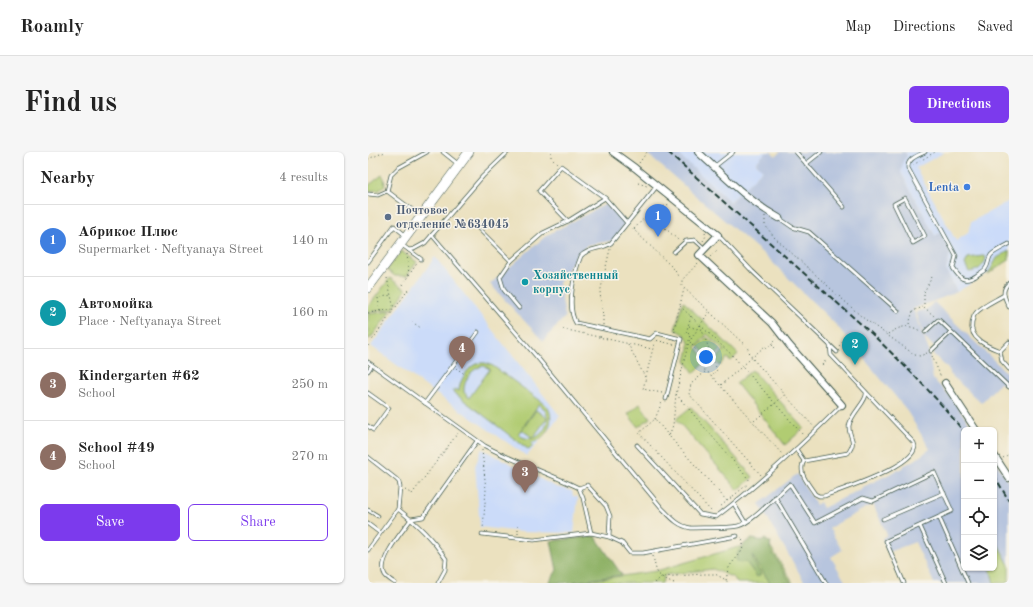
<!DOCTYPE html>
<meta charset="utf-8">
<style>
body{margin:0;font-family:"Old Standard TT",serif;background:#f6f6f6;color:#222}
.controls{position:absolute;right:12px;bottom:12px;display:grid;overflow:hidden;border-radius:6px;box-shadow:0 1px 3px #0004}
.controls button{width:36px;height:36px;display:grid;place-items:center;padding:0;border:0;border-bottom:1px solid #e0e0e0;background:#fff;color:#222;font:20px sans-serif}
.you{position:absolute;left:338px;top:205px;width:14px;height:14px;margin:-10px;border:3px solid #fff;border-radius:50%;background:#1a73e8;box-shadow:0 0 0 6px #1a73e833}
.badge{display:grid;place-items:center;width:26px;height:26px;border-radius:50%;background:#7c3aed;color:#fff;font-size:13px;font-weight:700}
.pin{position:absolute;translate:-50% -33px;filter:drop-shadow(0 1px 2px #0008)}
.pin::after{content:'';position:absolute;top:21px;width:14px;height:12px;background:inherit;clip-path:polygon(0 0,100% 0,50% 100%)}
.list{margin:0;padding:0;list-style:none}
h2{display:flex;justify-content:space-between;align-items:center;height:52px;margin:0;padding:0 16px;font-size:17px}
h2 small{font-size:13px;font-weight:400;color:#767676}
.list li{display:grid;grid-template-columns:26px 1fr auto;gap:12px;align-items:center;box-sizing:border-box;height:72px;padding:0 16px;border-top:1px solid #e0e0e0}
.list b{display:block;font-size:15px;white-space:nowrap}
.list p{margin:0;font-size:13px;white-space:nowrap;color:#767676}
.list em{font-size:13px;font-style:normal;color:#767676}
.actions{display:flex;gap:8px;padding:12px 16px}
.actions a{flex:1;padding:9px 0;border:1px solid #7c3aed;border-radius:6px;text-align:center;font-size:14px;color:#7c3aed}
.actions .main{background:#7c3aed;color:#fff}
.icon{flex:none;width:22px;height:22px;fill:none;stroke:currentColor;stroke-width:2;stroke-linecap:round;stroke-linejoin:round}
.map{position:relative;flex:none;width:641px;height:431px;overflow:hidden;border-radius:6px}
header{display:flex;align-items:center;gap:24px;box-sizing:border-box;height:56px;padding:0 20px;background:#fff;border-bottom:1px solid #e0e0e0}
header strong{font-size:19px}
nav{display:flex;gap:22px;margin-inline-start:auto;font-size:14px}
.intro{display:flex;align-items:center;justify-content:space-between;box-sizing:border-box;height:96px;padding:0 24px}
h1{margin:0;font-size:28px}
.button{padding:10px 18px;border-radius:6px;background:#7c3aed;color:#fff;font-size:14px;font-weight:700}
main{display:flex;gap:24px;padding:0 24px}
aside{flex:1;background:#fff;border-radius:6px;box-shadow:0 1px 3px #0004}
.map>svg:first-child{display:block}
.built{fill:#cbdbf9}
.industrial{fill:#b7c5de}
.green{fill:#b1cc72;stroke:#688453;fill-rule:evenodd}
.forest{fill:#8cb064;stroke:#56764c}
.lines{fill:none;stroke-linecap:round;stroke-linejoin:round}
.lane-casing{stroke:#3e5649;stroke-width:4.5}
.street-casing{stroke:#3e5649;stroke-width:8}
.secondary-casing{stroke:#3e5649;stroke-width:10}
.path{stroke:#3e5649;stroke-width:1;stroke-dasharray:1 3;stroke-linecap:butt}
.lane{stroke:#fff;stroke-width:3}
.street{stroke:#fff;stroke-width:6}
.secondary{stroke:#fff;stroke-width:9}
.rail{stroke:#1f3d34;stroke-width:2;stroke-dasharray:6 3;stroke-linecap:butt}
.shop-dot{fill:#3f7fe0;stroke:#f7f3e8;stroke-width:1.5}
.service-dot{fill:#5c6f8a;stroke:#f7f3e8;stroke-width:1.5}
.culture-dot{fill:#0f9aa8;stroke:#f7f3e8;stroke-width:1.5}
.labels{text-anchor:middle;stroke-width:3;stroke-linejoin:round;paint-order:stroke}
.shop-label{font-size:12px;font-weight:bold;fill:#366cbe;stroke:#f7f3e8;text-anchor:end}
.service-label{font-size:12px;font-weight:bold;fill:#4e5e75;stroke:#f7f3e8;text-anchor:start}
.culture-label{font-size:12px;font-weight:bold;fill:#0d838f;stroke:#f7f3e8;text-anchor:start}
</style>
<header>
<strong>Roamly</strong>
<nav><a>Map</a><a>Directions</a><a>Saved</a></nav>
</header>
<div class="intro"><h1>Find us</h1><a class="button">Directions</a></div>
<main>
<aside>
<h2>Nearby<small>4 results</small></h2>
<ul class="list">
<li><span class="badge" style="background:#3f7fe0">1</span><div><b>Абрикос Плюс</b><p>Supermarket · Neftyanaya Street</p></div><em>140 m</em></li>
<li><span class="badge" style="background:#0f9aa8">2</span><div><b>Автомойка</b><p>Place · Neftyanaya Street</p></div><em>160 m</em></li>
<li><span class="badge" style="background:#8d6e63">3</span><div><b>Kindergarten #62</b><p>School</p></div><em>250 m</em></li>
<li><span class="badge" style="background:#8d6e63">4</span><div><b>School #49</b><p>School</p></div><em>270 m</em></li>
</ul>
<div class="actions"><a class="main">Save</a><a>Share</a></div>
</aside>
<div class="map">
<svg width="641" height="431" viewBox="0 0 641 431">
<rect width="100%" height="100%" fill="#f7f3e8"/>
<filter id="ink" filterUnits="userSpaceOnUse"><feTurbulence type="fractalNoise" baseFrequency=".025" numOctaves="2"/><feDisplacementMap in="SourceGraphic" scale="8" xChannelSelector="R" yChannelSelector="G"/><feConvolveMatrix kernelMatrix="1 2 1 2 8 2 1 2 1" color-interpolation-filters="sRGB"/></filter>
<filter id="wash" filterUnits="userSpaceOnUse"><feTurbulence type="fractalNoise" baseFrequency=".012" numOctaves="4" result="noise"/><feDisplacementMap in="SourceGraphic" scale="16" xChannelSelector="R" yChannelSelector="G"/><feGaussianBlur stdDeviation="0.9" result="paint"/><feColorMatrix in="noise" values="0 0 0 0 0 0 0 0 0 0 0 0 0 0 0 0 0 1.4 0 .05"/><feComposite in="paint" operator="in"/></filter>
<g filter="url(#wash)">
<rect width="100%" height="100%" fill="#ebe1bf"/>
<g class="built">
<path d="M307 0H398L388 11 395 18 362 50Z"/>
<path d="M537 0H577L548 16 588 89 600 81 603 70 641 49V108L589 140 578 118 582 101 572 81 567 84 533 21 534 9 539 4Z"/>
<path d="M67 105 192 264 159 304 64 239 3 194Z"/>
<path d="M114 297 188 335 204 339 205 344 210 345 206 381 154 380 112 375 107 314Z"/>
</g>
<g class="industrial">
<path d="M277 0H308L362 50 395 18 388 11 398 0H403L408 4 412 0H537L539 4 535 9 533 21 567 84 572 81 582 101 578 118 589 140 545 157 560 196 565 227 582 244 606 278H596V416H626V307L641 331V431H566L547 390 520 400 514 386 519 383 505 352 461 376 474 398 463 405 478 431H437L391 352 429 322 448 353 452 350 455 356 495 336V335L534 316 535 314 547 308 562 297 537 256 469 174 400 106Z"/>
<path d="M238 52 258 70 248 88 219 93 208 105 191 131 197 165 175 189 122 132 179 83Z"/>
<path d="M566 150 641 223V234L632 231 613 251 582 222V219L565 202 566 195 557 186 548 160 559 157Z"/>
</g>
<g class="green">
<path d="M14 23 16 26 17 33 12 38 1 39 0 34Z"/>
<path d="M33 99 49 110 39 124H27L19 118Z"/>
<path d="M641 99V108L620 122 629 106Z"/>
<path d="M615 104 618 105C617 114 610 119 601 120L597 112 600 106Z"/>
<path d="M22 126 38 138 25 157 0 160V155Z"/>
<path d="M315 149 370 202 363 209 359 206 352 214 347 209 356 198 339 182 328 195 339 208 326 221 318 209C322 194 325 184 307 178Z"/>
<path d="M23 159 2 187 0 186V162Z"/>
<path d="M339 185 353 198 343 208 330 194Z"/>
<path d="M117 211 125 214 177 252C190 265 179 288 163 291L165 294 161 298 85 240 87 237 91 239C91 230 99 217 106 213 110 211 113 211 117 211ZM116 214 122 217 101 246 96 240C95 229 104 215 116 214ZM171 252C192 267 169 298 150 282Z"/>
<path d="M384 218 436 276 417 293 368 231Z"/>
<path d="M272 252 282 266 270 275 260 262Z"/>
<path d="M323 255 385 325 370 338 308 267Z"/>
<path d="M168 258 179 266 165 286 154 278Z"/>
<path d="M626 385 641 413V431H626L622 416H626Z"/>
<path d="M398 387 425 431H369L366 426 345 417 297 423 294 431H206L288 419Z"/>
</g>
<g class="forest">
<path d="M227 384 254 423 196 431H181L189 418 183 389Z"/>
<path d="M384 387 403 390 402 397 423 431H402L384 403 386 410 393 422 389 425 378 410 371 411 368 407C370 397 374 392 384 387Z"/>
</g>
</g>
<g filter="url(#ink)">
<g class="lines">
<g class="lane-casing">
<g id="lane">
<path d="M75 0 90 12"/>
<path d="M428 0 476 55"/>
<path d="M557 0C549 4 539 7 540 16L588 104 585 116C592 127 596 131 608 124 611 121 616 120 618 116 621 112 620 105 624 102 629 98 636 95 641 92"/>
<path d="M438 12 453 0"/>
<path d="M346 15 365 0"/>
<path d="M289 34 243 91C234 98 221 95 213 104 206 121 198 155 208 171L282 187 289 181 313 187 298 247"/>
<path d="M19 39 23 23 30 16 59 0"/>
<path d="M19 39 51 63"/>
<path d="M0 42 10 43 19 39"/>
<path d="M537 46 557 84 545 91 526 52Z"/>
<path d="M411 66 424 75 441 80 530 159"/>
<path d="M200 69 171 39 193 14 237 46"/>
<path d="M105 71 143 109"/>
<path d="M64 83 168 204 293 355C302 364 309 374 323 376 337 375 356 377 370 374 384 371 410 342 422 332L447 371 495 346 505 349 566 320 584 359 518 389 536 431"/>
<path d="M350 83 384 119 469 200"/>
<path d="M34 93 53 107"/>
<path d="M41 98 46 97 57 91 115 24 140 0"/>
<path d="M306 100 318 89 327 88 337 97"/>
<path d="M0 110 26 74 37 83"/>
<path d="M641 131C632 139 637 146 641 155"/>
<path d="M636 143C628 148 612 155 607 162 605 164 605 168 604 171 601 187 619 194 632 199L634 209 641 217"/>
<path d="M151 156 136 138 132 125 143 109 175 81 200 69 237 46 259 71"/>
<path d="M557 180 570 168H571L641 235"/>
<path d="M563 199 583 180"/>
<path d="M632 199 641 190"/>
<path d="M0 210 117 294C147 310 180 321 211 336L215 346 223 381"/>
<path d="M0 219 4 213"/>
<path d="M0 241 21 256 5 278 0 274"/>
<path d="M57 251 110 180"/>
<path d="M269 293 332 362 348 365C393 331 434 292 474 253"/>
<path d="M428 297 436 309 480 301C490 288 480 285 481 274 482 263 499 249 498 242"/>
<path d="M0 305 28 327 31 330 32 335 30 357C50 373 64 386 78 407L77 418 70 431"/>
<path d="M436 309C429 321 441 332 447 342L451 344H456C471 338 556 312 546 291L463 203 462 193"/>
<path d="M211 336 219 333 238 354 242 364 241 385 254 391 262 401H275L369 384"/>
<path d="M407 345 458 431"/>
<path d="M366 352 377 370"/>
<path d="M0 358 10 364"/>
<path d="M571 365 600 431"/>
<path d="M515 367 576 341"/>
<path d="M0 372 12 381"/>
<path d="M552 374 578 431"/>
<path d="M114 382 166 388 223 381 241 385"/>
<path d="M0 398 30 357"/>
<path d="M27 431C24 429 19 426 17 423 8 409 35 379 43 367L55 365 109 289"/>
</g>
</g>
<g class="street-casing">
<g id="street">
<path d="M245 0 267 16 350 83 331 103 404 171 421 193 474 253"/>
<path d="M330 0C356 24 380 49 411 66"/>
<path d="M577 231 608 278"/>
<path d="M626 303 641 326"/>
</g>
</g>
<g class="secondary-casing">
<path id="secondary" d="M0 136 101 0"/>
</g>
<g class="path">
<path d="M183 0V5L189 11"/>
<path d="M0 7 17 0"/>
<path d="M271 11 279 0"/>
<path d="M545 13 567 0"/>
<path d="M270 31 279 34"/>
<path d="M281 61 301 52"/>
<path d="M397 64V73L406 85 494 165 547 203 552 204 559 201"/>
<path d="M262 74 306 117 311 126"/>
<path d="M266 77 281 61 310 88"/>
<path d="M335 89 338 84 337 81"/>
<path d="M39 102 41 123"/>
<path d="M342 105 349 98"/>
<path d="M330 111 314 128V134L379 195 384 206 446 275"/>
<path d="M564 125 556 140V155L566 164"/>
<path d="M19 126 26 157"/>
<path d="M34 133 50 110"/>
<path d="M312 154 366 205 435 283"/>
<path d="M12 159 10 146 23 143"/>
<path d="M0 161 26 157"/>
<path d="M323 164 318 181 322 182 321 189 308 242 305 273 301 284 359 349 352 355"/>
<path d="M44 170 53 176"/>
<path d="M541 172 545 159 555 155"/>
<path d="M235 173V163L232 141 242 97"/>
<path d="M332 173 349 218 344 223"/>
<path d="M321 174 329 177"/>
<path d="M195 177 284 197"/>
<path d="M307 180 306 177 316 137"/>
<path d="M520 182C531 175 540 171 552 179"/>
<path d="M232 185 233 182"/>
<path d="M323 187 341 160"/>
<path d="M322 190 336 210 337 220"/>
<path d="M260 192 278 227"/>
<path d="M404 193 407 195 405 197"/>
<path d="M0 194 40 138"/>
<path d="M471 194 478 186"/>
<path d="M564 204 573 225"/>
<path d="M454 213 459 207"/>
<path d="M88 216 98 223"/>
<path d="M353 233 397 194 399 196 408 187"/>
<path d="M294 241 275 237 287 188 308 193"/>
<path d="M308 242 383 330"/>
<path d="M287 267 294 250"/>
<path d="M386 269 417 243"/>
<path d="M301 284 287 267 271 281 343 359"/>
<path d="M114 298 118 338 115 377"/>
<path d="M635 306 641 302"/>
<path d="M393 323 321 242 323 232 337 220 341 221 414 302"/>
<path d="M37 338 44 342 90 281"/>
<path d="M359 349 380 332"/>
<path d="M150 382V372"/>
<path d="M285 404C289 423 288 423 306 431"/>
<path d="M358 428C359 425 359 421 360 418 364 406 381 401 373 385"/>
<path d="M287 431 293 425 336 422H347L358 428 360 431"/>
</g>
<use href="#lane" class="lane"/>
<use href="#street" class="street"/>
<use href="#secondary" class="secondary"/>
<g class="rail">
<path d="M300 0 503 181C536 213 568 244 596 280"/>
<path d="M626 323 641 349"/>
</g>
</g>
</g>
<circle class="shop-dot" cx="599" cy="35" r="4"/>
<circle class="service-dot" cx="20" cy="65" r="4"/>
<circle class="culture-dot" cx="157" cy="130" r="4"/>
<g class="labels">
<g class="shop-label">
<text x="591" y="39">Lenta</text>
</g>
<g class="service-label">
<text x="28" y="62">Почтовое<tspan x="28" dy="14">отделение №634045</tspan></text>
</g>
<g class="culture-label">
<text x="165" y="127">Хозяйственный<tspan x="165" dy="14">корпус</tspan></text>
</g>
</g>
</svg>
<div class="controls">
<button>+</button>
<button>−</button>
<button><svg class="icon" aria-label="locate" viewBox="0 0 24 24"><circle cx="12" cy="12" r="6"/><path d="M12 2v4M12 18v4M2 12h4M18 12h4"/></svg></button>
<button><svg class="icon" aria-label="layers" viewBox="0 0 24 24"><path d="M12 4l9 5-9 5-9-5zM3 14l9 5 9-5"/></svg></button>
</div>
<div class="you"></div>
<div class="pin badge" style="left:290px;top:85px;background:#3f7fe0">1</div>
<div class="pin badge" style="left:487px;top:213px;background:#0f9aa8">2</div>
<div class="pin badge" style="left:157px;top:341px;background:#8d6e63">3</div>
<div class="pin badge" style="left:94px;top:217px;background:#8d6e63">4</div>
</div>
</main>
